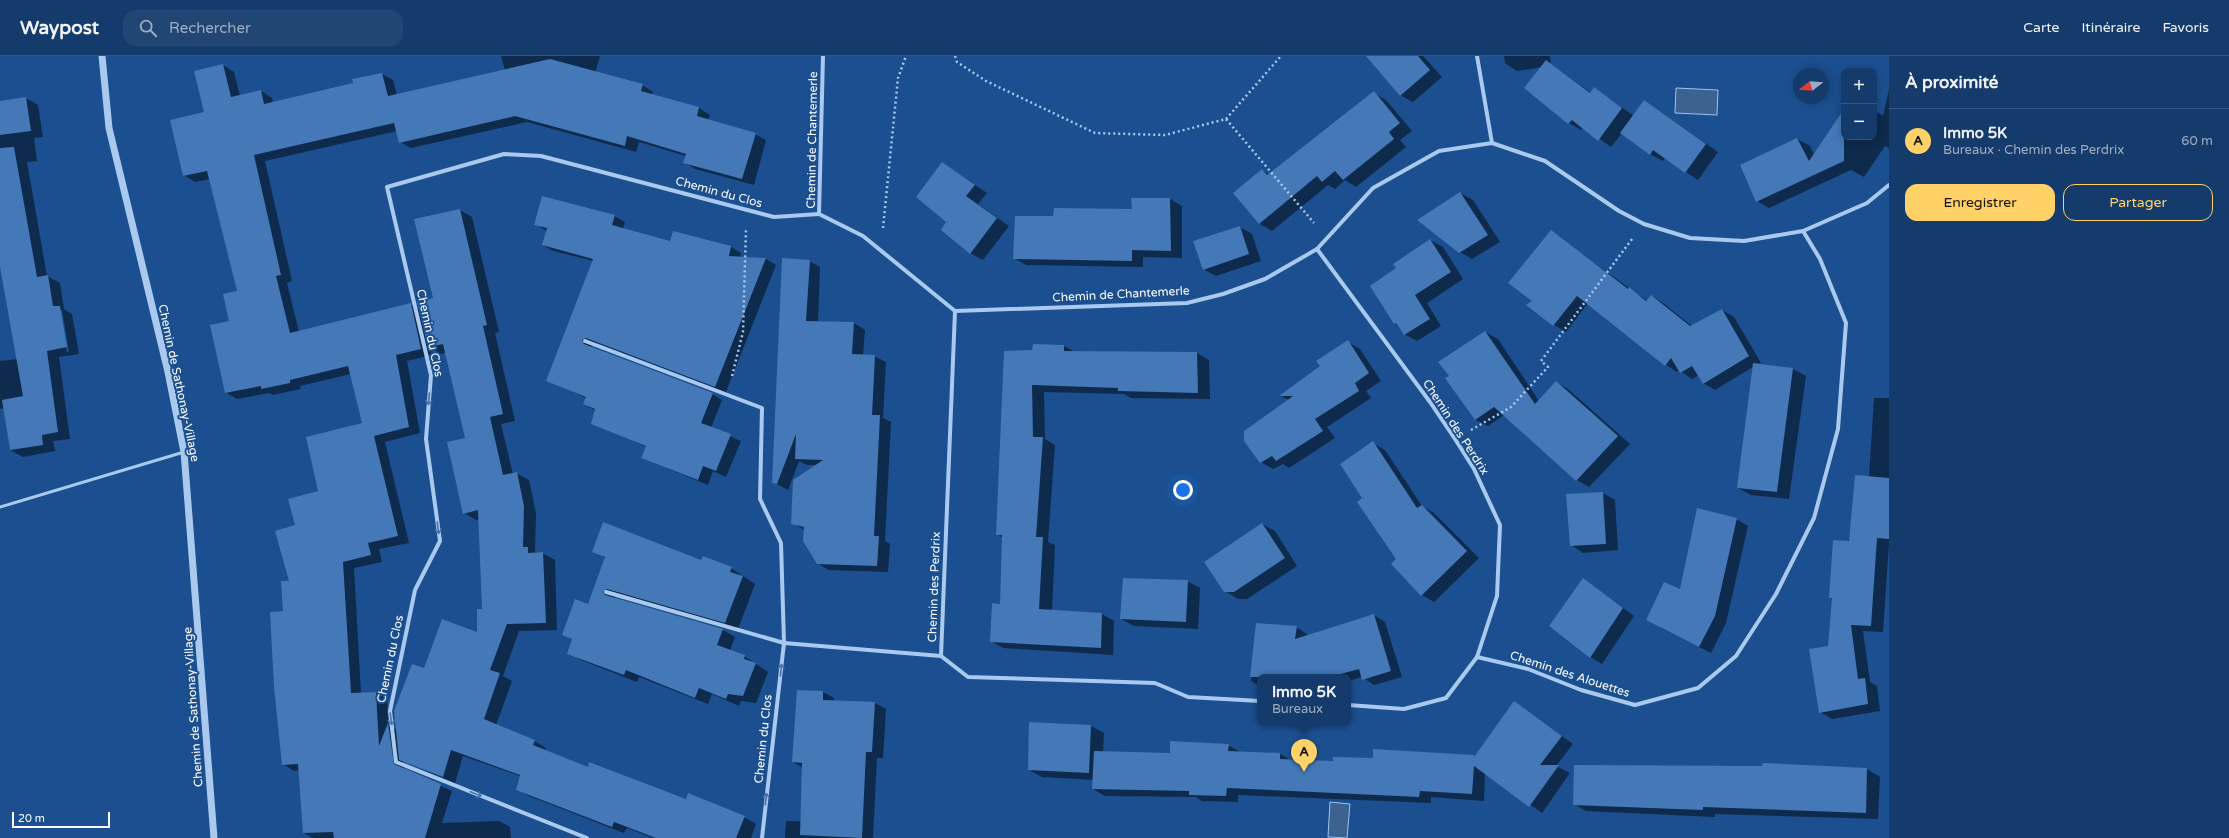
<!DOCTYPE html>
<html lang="fr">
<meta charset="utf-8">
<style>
body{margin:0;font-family:"Varela Round",sans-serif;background:#214673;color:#f1f3f6}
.controls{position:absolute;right:12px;top:12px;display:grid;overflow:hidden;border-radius:8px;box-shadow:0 2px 10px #0003}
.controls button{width:36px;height:36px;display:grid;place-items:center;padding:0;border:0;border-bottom:1px solid #33557e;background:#143b6b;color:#f1f3f6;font:20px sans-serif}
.compass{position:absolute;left:1793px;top:12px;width:36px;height:36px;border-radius:50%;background:#143b6b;box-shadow:0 2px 10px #0003;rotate:253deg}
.scale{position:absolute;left:12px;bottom:10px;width:98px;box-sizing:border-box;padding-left:4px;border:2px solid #fff;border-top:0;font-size:11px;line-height:14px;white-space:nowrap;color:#fff;-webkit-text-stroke:3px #1b4f8f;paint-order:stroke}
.you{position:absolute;left:1183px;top:434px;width:14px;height:14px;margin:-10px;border:3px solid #fff;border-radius:50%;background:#1a73e8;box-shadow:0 0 0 6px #1a73e833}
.badge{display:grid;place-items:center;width:26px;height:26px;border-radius:50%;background:#ffd166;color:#111;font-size:13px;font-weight:700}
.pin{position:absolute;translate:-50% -33px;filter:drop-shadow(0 1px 2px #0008)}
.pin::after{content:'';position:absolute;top:21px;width:14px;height:12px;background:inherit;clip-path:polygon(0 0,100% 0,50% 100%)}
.popup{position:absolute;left:1257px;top:618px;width:94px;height:52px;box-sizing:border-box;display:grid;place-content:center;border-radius:8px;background:#143b6b;filter:drop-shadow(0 1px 3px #0005);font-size:13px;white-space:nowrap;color:#9dadc1}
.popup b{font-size:15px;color:#f1f3f6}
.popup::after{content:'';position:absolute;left:50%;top:100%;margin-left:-8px;border:8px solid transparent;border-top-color:#143b6b}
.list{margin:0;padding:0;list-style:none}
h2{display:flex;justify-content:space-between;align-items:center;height:52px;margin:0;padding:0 16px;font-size:17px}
h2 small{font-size:13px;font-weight:400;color:#9dadc1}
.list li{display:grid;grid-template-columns:26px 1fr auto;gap:12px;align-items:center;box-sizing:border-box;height:64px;padding:0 16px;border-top:1px solid #33557e}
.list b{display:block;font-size:15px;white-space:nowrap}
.list p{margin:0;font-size:13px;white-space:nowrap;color:#9dadc1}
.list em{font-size:13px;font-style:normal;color:#9dadc1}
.actions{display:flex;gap:8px;padding:12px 16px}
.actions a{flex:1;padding:9px 0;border:1px solid #ffd166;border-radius:12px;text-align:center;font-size:14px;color:#ffd166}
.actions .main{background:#ffd166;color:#111}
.icon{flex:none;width:22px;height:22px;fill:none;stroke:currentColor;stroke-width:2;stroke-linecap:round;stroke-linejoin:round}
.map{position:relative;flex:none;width:1889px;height:782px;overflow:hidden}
header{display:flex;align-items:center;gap:24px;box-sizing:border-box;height:56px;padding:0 20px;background:#143b6b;border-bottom:1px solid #33557e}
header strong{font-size:19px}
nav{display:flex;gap:22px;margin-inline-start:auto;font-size:14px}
.search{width:280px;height:36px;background:#214673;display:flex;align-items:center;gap:10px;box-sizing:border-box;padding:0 14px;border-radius:12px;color:#9dadc1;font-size:15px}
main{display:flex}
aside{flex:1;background:#143b6b}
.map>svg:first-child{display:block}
.water{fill:#3c6290;stroke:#9cc4f0}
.shadow{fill:#0007;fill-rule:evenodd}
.building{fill:#4478b7}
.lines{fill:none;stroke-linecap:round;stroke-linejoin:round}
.path{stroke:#a9c9ee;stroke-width:2.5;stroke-dasharray:2 3;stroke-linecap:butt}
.service{stroke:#a9c9ee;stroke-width:3}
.minor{stroke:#a9c9ee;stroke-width:4}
.tertiary{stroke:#a9c9ee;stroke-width:7}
.oneway{stroke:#4674ac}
.labels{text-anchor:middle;stroke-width:4;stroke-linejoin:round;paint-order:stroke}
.street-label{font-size:12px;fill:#fff;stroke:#1b4f8f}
</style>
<header>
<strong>Waypost</strong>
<div class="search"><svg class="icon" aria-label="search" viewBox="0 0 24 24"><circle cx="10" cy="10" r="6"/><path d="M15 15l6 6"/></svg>Rechercher</div>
<nav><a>Carte</a><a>Itinéraire</a><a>Favoris</a></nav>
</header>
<main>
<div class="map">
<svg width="1889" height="782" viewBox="0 0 1889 782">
<rect width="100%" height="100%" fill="#1b4f8f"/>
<g class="water">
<path d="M1676 32 1718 34 1717 59 1675 57Z"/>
<path d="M1330 746 1350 748 1347 782 1328 781Z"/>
</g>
<g class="shadow">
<path d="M501 0H600L595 17 642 29 653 36 652 39 699 52 710 59 708 64 755 78 766 84 754 129 695 113 684 106 686 100 639 86 636 96 527 66 411 92 400 86 397 75 265 105 292 225 287 227 299 276 411 249 420 254 434 243 460 154 472 161 499 276 495 277 515 365 501 368 513 418 516 417 529 424 536 457 535 496 542 497 555 504 557 574 519 575 503 620 512 625 496 669 534 685 546 692 545 695 588 712 744 761 756 768 751 782H653L627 772 624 777 529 740 517 733 520 720 463 700 455 727 403 705 404 714 452 735 442 767 499 765 510 771 511 782H313L304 777 299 714 294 715 283 708 284 556 290 526 296 470 364 367 351 318 300 330 301 333 273 339 269 337 237 343 225 336 231 266 238 235 210 123 195 126 184 119 223 9 234 16 240 40 261 35 272 42 273 47 354 28 382 18 393 24 397 39 505 14ZM430 291 441 298 446 296 466 383 464 457 476 464 480 463 483 554 478 578 424 614 397 674 388 669 387 643 376 637 361 638 354 512 382 506 379 493 409 487 385 386 420 377 407 305 432 299Z"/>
<path d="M1385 0H1423L1442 21 1413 46 1400 39Z"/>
<path d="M1504 0H1550L1551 8 1591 37 1594 32 1634 60 1645 45 1718 96 1698 124 1665 102 1663 105 1650 98 1622 77 1611 91 1584 72 1581 74 1569 67 1526 32 1542 11 1517 15 1505 7Z"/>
<path d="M1889 33V92L1885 90 1864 121 1851 114 1769 152 1757 145 1797 83 1810 90 1814 99 1844 54V81H1874V54L1883 60Z"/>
<path d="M1374 37 1386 44 1412 75 1400 84 1406 91 1356 131 1345 124 1335 133 1328 129 1272 175 1260 168 1235 137 1262 114 1270 119Z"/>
<path d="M26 42 38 49 43 81 34 82 37 105 27 106 47 220 60 227 64 253 72 258 79 298 59 301 70 383 53 385 55 395 23 401 10 394 4 352 0 353V305L18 303 0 204V46ZM60 254H62L69 296H67Z"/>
<path d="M954 115 987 137 978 148 1009 170 983 204 970 197 947 166Z"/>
<path d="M1460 137 1473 144 1500 186 1472 203 1460 196Z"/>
<path d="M1132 143H1170L1182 150V202L1143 201V211L1026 209 1014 202 1133 154Z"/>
<path d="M614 160 625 166 623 173 671 186 674 176 731 191 741 197 740 202 766 203 776 209 726 336 597 287 591 290 593 293 712 338 722 344 711 372 741 385 726 421 713 415 708 429 642 402 647 391 592 367 596 355 584 348 586 342 548 324 594 205 553 195 543 189 547 175 535 168Z"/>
<path d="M1240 171 1252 178 1261 205 1216 220 1203 213Z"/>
<path d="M1551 176 1629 232 1648 245 1652 240 1663 247 1692 270 1722 254 1734 261 1761 307 1758 308 1793 313 1806 320 1789 443 1751 439 1738 432 1753 311 1715 334 1703 327 1699 319 1692 323 1679 314 1677 316 1666 309 1588 247 1566 276 1554 269 1533 245Z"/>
<path d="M1430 184 1443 191 1463 223 1427 247 1441 270 1417 285 1404 278 1395 267 1397 213Z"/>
<path d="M809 205 820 211 818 266 854 267 865 274 863 299 874 300 886 306 883 362 891 366 885 485 890 488 888 516 829 514 817 507 805 474 792 467 817 409H807L799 405 788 434 773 426Z"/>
<path d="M1485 276 1498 283 1539 345 1556 326 1568 333 1630 388 1589 431 1577 424 1504 359 1488 370 1476 364 1450 320Z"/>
<path d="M1348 286 1360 293 1381 325 1366 335 1371 342 1327 371 1335 382 1289 412 1283 408 1273 413 1261 406 1289 344 1281 340 1321 310Z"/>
<path d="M1064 290 1075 296 1197 297 1209 304 1210 343 1131 342 1124 338 1044 336 1045 383 1055 389 1048 486 1055 489 1052 555 1102 558 1114 565 1113 599 1003 592 991 585 1001 549 1003 482 997 478 1033 295Z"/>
<path d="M1874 342H1889V488L1883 576 1863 575 1870 626 1877 630 1880 655 1832 663 1820 656 1829 591 1833 543 1830 542 1869 421Z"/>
<path d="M1373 387 1385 394 1422 450 1434 457 1479 502 1434 546 1422 539 1393 508 1398 503 1364 442Z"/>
<path d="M1603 437 1615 444 1618 494 1583 497 1571 489Z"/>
<path d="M1736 463 1748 470 1726 567 1711 597 1659 571 1680 535Z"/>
<path d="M1262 468 1275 475 1297 510 1247 543H1238L1225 535Z"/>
<path d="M593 495 702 505 731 512 755 528 738 573 620 539 615 541 616 544 723 574 735 581 730 595 744 600 768 616 756 647 741 645 739 650 712 638 708 648 639 621 637 626 581 604 568 597 573 584 563 578 588 550 606 502Z"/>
<path d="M1583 523 1634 560 1602 608 1590 601Z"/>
<path d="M1187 525 1200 532 1198 573 1134 570 1121 563Z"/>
<path d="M1374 559 1385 566 1402 621 1374 629 1362 621 1348 625V621H1260V630L1251 625 1257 568 1296 571 1307 578V581Z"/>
<path d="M798 635 823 636 834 642V645L875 647 886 653 883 702H877L873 781 875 782H785L786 765H801L803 712 793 706Z"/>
<path d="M1526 654 1573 688 1556 710 1570 717 1542 757 1485 717 1484 745 1431 741V747L1238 739V746L1202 745 1196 741 1105 740 1093 733 1094 724 1042 721 1029 714 1030 667 1091 670 1104 677 1103 696 1171 698 1228 689 1240 696 1280 698 1291 704 1334 706 1475 701Z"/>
<path d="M1764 708 1867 713 1880 721 1878 763 1715 758V761L1586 755 1574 748 1763 711Z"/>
</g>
<g class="building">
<path d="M1366 0H1418L1430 14 1400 40Z"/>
<path d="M550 3 643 28 641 35 699 51 697 60 756 77 742 123 683 107 686 98 627 80 625 90 515 60 399 87 394 67 254 99 281 219 276 220 290 277 411 247 421 293 396 299 409 371 374 380 398 480 368 487 371 499 343 506 351 637 376 636 379 690 388 667 394 708 441 728 425 782H334L333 776 303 777 298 708 282 709 274 631 270 556 283 555 281 525H289L275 475 295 469 288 443 318 435 306 381 362 367 348 310 290 324V327L261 333V330L225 337 210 269 229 265 223 238 237 235 207 115 183 120 170 64 204 56 194 15 223 8 231 41 261 34 264 48 353 27 352 23 382 17 388 40Z"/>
<path d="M1546 4 1590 37 1594 31 1622 52 1598 85 1572 64 1568 68 1524 32Z"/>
<path d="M1374 35 1400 67 1389 76 1394 83 1343 124 1335 115 1322 126 1317 120 1259 168 1233 137 1262 113 1267 119Z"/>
<path d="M26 41 31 75 0 79V45Z"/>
<path d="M1644 44 1706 88 1685 117 1653 94 1650 99 1620 77Z"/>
<path d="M1844 53V105L1756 146 1740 109 1797 82 1809 105Z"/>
<path d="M14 91 37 221 48 219 53 250H60L67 291 47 295 58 376 42 379 43 389 10 394 2 344 23 340 0 211V92Z"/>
<path d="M942 106 975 129 966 140 997 162 970 198 941 174 946 166 916 141Z"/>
<path d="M1460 136 1488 179 1459 197 1417 164Z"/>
<path d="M542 140 615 159 612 169 670 185 673 175 731 190 729 200 766 202 715 331 586 282 582 284 584 288 713 337 701 367 731 378 716 415 703 410 698 424 641 402 646 390 591 368 595 353 583 348 586 341 546 325 593 203 542 189 547 172 534 169Z"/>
<path d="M1131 142H1170L1171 195 1132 194V205L1013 203 1015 160H1053L1054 152 1132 153Z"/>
<path d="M460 153 487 269 483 270 503 358 490 361 503 419 517 416 524 450 523 491H528V497L543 496 546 567 507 568 490 614 500 617 484 663 535 684 533 689 588 711 589 706 686 743 688 737 745 760 736 782H656L614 766 612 771 516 734 520 719 451 694 443 721 399 704 394 655 412 608 424 612 442 563 477 576V553H482L478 454 463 458 447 386 465 382 443 288 428 291 417 246 433 242 414 163Z"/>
<path d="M1240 170 1249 198 1203 214 1193 185Z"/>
<path d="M1551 174 1628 233 1629 231 1646 245 1651 239 1690 270 1722 253 1749 300 1703 328 1692 310 1680 317 1671 302 1665 310 1577 240 1553 270 1526 249 1532 245 1508 227Z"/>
<path d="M1430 183 1451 216 1415 239 1430 263 1404 279 1396 267 1394 268 1370 230 1396 212 1393 208Z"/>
<path d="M782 202 810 204 806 265 854 266 852 298 875 299 872 359H880L874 480H879L877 510 817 508 803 485 804 471 791 468 793 424 823 404 795 403 796 378 777 428 772 427Z"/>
<path d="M1485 275 1535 348 1556 325 1618 380 1576 425 1494 351 1475 364 1445 322 1449 320 1438 306Z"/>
<path d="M1348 284 1369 317 1355 327 1359 335 1315 363 1323 375 1276 405 1272 400 1260 407 1244 385V375L1293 340H1279L1320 310 1316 305Z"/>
<path d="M1033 288 1064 289V295L1197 296 1198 337 1118 335V332L1032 329 1033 381H1043L1036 481H1043L1039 553 1102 557 1101 592 990 586 992 547 1000 548 1002 479H996L1004 295 1032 294Z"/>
<path d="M1753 307 1793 312 1777 436 1737 432Z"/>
<path d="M1373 385 1417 452 1422 449 1467 495 1421 540 1391 508 1396 503 1357 446 1362 442 1340 408Z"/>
<path d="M1855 419 1889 422V483L1877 482 1871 570 1851 569 1858 623 1865 622 1868 648 1819 657 1809 593 1828 590 1832 542H1829L1833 484 1849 485Z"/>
<path d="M1603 436 1606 488 1570 490 1566 438Z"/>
<path d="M1697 452 1737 462 1715 560 1699 591 1646 564 1664 526 1680 533Z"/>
<path d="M603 466 701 504 703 500 732 511 730 516 743 520 725 567 607 533 603 536 605 539 723 573 717 589 745 599 744 603 756 607 743 640 728 638 726 643 699 632 695 642 626 614 624 619 567 598 572 583 562 579 575 543 588 548 605 501 592 496Z"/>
<path d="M1262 467 1285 502 1234 536H1224L1204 506Z"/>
<path d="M1123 522 1188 524 1186 566 1120 563Z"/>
<path d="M1583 522 1623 552 1590 602 1549 570Z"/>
<path d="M1374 558 1391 615 1362 624 1359 613 1330 621H1250L1256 567 1297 570 1295 583Z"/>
<path d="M797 634 823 635V644L875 646 872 696H866L862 782 800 779 802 707 792 706Z"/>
<path d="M1514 645 1562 680 1540 709H1559L1529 751 1474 710 1472 738 1420 735 1419 741 1227 732 1226 740 1189 739V735L1092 733 1094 695 1170 697V685L1229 688 1228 695 1280 697V703L1333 705V701L1373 702V693L1474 699V701Z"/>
<path d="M1029 666 1091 669 1089 717 1028 714Z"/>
<path d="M1763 707 1867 712 1866 757 1703 751V754L1573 749 1574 709 1762 710Z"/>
</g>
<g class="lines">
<g class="path">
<path d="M955 0 957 6 986 25 1095 77 1165 79 1226 63 1314 167"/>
<path d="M1226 63 1281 0"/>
<path d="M883 172 898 22 906 0"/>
<path d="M732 320 743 276 746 173"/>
<path d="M1471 374 1511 351 1548 311 1541 305 1632 183"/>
</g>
<path class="service" d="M0 451 184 396"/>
<g class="minor">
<path d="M823 0 819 158 863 180 955 255 1187 247 1223 238 1265 223 1317 193 1373 132 1439 95 1492 87 1545 105 1619 155 1644 168 1690 182 1744 185 1803 175 1867 147 1889 129"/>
<path d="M1477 0 1492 87"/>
<path d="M1317 193 1430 346 1455 383 1474 413 1500 469 1497 540 1477 601 1446 642 1404 653 1348 649"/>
<path d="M955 255 941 600 968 621 1155 627 1188 641 1260 645"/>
<path d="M585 285 762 352 760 443 781 487 784 587 762 782"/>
<path d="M606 536 784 587 941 600"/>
<path d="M1477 601 1528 613 1581 634 1635 649 1698 632 1736 600 1776 538 1814 462 1838 373 1846 267 1820 203 1803 175"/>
<path d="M587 782 396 706 390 655 415 534 440 485 426 383 431 319 387 131 504 98 541 100 774 161 819 158"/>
</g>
<path class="tertiary" d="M102 0 109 72 168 316 184 396 214 782"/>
</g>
<defs><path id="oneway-shaft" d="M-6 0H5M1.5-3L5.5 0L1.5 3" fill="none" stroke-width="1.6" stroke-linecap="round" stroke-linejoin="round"/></defs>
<g class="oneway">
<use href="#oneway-shaft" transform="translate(429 343) rotate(95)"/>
<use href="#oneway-shaft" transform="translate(438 472) rotate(82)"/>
<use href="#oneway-shaft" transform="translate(781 614) rotate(-84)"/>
<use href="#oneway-shaft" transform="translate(391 663) rotate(83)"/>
<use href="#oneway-shaft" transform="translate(476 738) rotate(22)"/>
<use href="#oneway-shaft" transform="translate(766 743) rotate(-83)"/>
</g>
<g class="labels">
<g class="street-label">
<text transform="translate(812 84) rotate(-89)" y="4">Chemin de Chantemerle</text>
<text transform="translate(719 136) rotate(15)" y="4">Chemin du Clos</text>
<text transform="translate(1121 238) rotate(-3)" y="4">Chemin de Chantemerle</text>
<text transform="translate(430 277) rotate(78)" y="4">Chemin du Clos</text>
<text transform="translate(179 327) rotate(78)" y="4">Chemin de Sathonay-Village</text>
<text transform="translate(1456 371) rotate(57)" y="4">Chemin des Perdrix</text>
<text transform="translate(934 531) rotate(-88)" y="4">Chemin des Perdrix</text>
<text transform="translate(390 603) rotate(-78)" y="4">Chemin du Clos</text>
<text transform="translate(1570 618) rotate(18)" y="4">Chemin des Alouettes</text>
<text transform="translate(193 651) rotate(-94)" y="4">Chemin de Sathonay-Village</text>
<text transform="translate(763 683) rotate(-84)" y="4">Chemin du Clos</text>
</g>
</g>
</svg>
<div class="controls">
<button>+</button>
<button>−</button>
</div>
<svg class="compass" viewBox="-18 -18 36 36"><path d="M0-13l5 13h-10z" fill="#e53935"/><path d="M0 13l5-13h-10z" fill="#9dadc1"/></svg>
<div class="scale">20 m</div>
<div class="you"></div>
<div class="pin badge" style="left:1304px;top:716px">A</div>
<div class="popup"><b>Immo 5K</b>Bureaux</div>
</div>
<aside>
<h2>À proximité<small></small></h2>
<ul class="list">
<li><span class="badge">A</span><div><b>Immo 5K</b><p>Bureaux · Chemin des Perdrix</p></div><em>60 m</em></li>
</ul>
<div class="actions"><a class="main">Enregistrer</a><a>Partager</a></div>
</aside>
</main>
